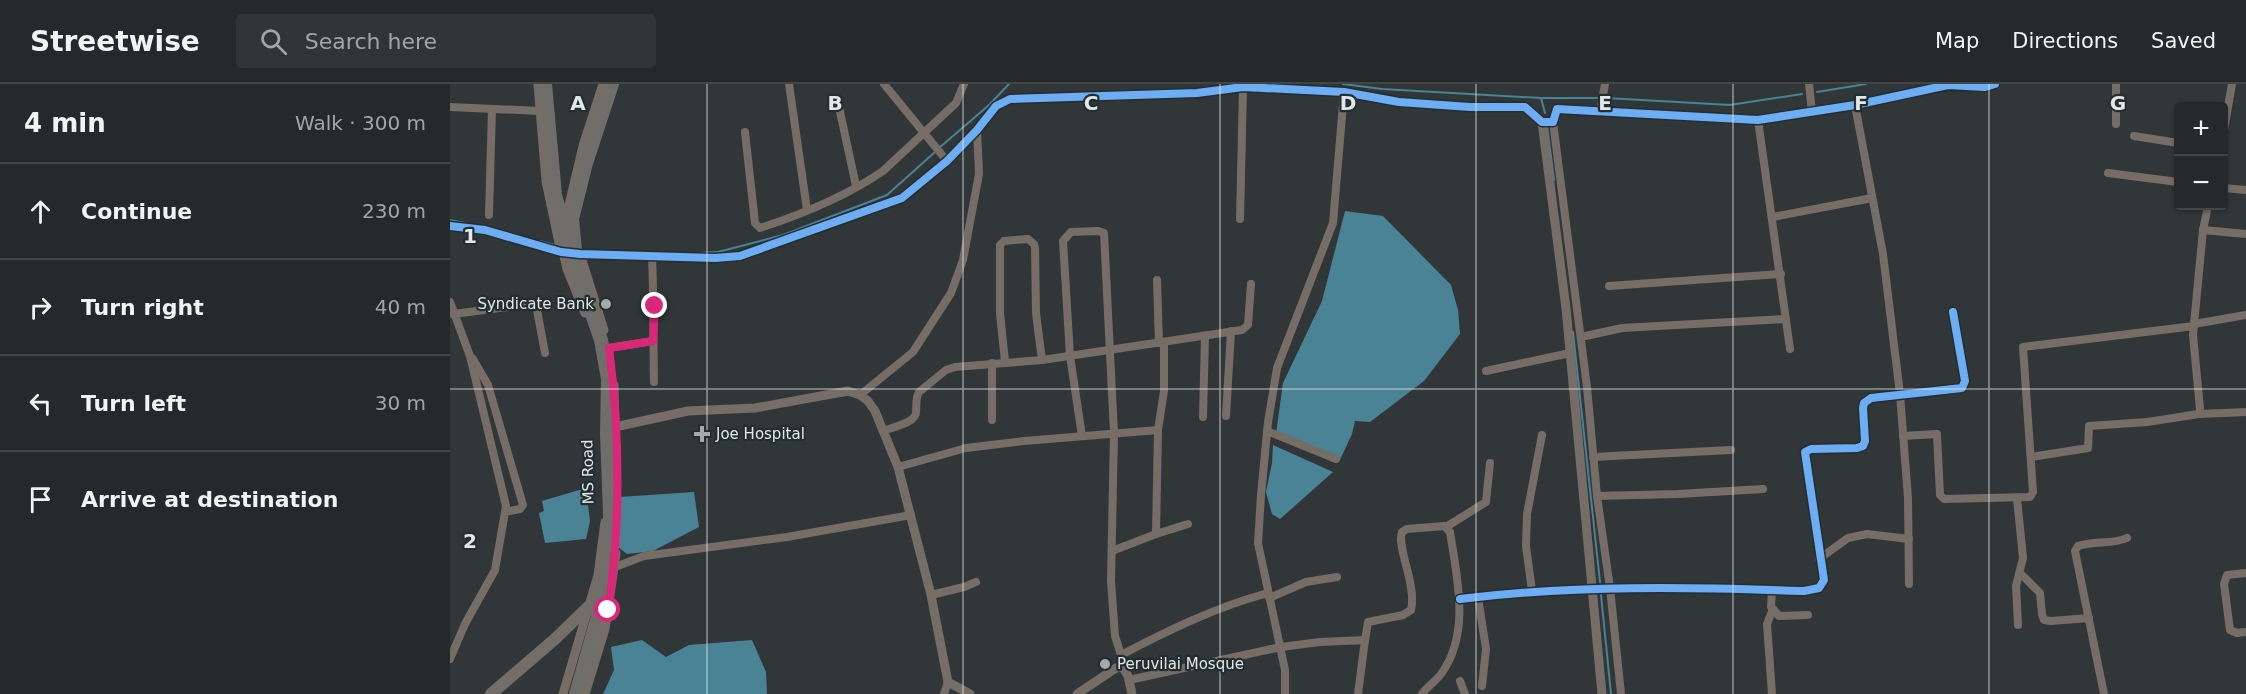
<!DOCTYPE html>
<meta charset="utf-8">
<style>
body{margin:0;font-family:"DejaVu Sans",sans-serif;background:#313536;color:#f1f3f6}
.controls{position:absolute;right:18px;top:18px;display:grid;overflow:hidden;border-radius:6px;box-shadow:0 2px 4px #0004}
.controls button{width:54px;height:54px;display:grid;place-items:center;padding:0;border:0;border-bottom:2px solid #424547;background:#25292a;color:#f1f3f6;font:30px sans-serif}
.stop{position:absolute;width:18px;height:18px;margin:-14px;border:4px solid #db2777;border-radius:50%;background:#fff}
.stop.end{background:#db2777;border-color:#fff;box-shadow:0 2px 6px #0008}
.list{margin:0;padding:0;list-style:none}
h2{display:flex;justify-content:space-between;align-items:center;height:78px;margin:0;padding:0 24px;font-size:26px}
h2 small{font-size:20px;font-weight:400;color:#a3a6a8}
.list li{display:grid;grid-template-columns:39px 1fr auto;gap:18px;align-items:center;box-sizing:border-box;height:96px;padding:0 24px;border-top:2px solid #424547}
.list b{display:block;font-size:22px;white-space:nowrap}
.list em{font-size:20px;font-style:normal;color:#a3a6a8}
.icon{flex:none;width:33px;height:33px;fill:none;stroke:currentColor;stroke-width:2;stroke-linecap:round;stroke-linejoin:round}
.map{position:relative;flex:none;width:1796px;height:610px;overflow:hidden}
header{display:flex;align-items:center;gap:36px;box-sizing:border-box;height:84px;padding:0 30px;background:#25292a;border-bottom:2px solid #424547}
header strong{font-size:28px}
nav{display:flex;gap:33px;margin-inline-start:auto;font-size:21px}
.search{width:420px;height:54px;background:#313536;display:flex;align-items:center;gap:15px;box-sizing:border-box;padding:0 21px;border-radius:6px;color:#a3a6a8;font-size:22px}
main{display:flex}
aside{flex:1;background:#25292a}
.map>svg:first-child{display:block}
.water{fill:#498395}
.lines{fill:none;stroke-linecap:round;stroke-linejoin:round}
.stream{stroke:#498395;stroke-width:2}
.minor{stroke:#766d67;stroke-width:8}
.tertiary{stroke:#766d67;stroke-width:9}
.primary{stroke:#746e6b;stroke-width:12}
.trunk{stroke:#706e6b;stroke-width:14}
.trunk-bridge{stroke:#706e6b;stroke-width:14}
.cycleway-casing{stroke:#242e31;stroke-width:11}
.cycleway{stroke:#6dadf4;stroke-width:8}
.route{stroke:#db2777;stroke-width:8}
.grid{fill:none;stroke:#e1e8ea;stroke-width:1.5;stroke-opacity:0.55}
.poi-dot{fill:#a3aaac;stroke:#242e31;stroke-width:2}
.labels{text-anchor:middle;stroke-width:4.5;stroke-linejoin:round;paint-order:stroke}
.poi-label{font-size:15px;fill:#e1e8ea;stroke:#242e31;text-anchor:start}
.street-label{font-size:15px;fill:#e1e8ea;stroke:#242e31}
.grid-label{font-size:20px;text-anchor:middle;font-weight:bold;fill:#e1e8ea;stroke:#242e31;stroke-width:4.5;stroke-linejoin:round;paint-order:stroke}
</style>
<header>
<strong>Streetwise</strong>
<div class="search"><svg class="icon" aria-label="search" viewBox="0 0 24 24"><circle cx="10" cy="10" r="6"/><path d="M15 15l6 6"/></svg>Search here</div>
<nav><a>Map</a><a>Directions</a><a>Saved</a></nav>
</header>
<main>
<aside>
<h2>4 min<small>Walk · 300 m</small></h2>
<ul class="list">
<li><svg class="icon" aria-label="ahead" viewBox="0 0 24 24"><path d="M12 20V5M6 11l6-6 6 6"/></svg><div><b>Continue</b></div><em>230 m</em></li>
<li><svg class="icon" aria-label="right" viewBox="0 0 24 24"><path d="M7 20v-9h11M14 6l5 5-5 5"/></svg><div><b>Turn right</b></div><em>40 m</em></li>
<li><svg class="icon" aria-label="left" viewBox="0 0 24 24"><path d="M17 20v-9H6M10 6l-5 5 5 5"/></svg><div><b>Turn left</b></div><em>30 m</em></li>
<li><svg class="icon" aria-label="arrive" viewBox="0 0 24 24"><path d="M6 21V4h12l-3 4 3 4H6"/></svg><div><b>Arrive at destination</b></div></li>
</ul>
</aside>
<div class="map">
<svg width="1796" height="610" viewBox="0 0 1796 610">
<rect width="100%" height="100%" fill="#313738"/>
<g class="water">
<path d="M895 127 933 132 1001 201 1008 226 1010 250 974 297 920 338 905 337 902 350 889 378 826 350 833 299 872 217Z"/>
<path d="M823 361 883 388 830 435 822 430 816 408 822 379Z"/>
<path d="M136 404 140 437 136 455 95 459 89 429 94 427 92 417Z"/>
<path d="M244 408 249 443 203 467 177 470 168 463 169 413Z"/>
<path d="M192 556 216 573 239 561 302 556 316 588 317 610H153L164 586 161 563Z"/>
</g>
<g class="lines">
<g class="stream">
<path d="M893 0 932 5 1091 14H1150"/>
<path d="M1367 8 1416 0"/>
<path d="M1091 14 1095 29"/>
<path d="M1156 14 1280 21 1352 10"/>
<path d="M1097 42 1104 96"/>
<path d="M489 64 539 21 559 0"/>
<path d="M0 136 15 139"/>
<path d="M90 157 105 161"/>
<path d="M250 169 268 168 333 151 437 111 485 68"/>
<path d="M1123 248 1150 498"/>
<path d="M1151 511 1161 610"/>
</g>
<g class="minor">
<path d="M339 0 357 126"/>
<path d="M434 0 497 77"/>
<path d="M1359 0 1362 28"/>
<path d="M1405 21 1433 170 1450 310 1458 414 1459 500"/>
<path d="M0 23 90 27"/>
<path d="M389 23 406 102"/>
<path d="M1150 28 1155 0"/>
<path d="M1308 36 1340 265"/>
<path d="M1103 38 1137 303 1147 412 1160 504 1171 610"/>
<path d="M1666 40V0"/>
<path d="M1774 46 1782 0"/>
<path d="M295 48 305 139 310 144C350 131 398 111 433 87L506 19 514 0"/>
<path d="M1684 52 1728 59"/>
<path d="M1658 89 1728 98"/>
<path d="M1774 104 1796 106"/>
<path d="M39 131 42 25"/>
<path d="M1323 133 1422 114"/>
<path d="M790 135 793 3"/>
<path d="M1753 146 1796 150"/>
<path d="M202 173C204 215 203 256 204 298"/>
<path d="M707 196 709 259"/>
<path d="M1159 202 1331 190"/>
<path d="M0 218 20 272 56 422 45 486 15 540 0 575"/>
<path d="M3 230 82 220 87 226 95 269"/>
<path d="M1744 240 1796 231"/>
<path d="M1131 253 1172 244 1336 235"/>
<path d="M159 264 203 257"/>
<path d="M23 275 38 301 73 421 70 425 55 428"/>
<path d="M555 278 550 229V161L554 157 578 155 584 160 585 164 586 229 592 276"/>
<path d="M542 279V336"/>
<path d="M1036 287 1120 269"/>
<path d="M410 311 463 268 501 209 513 176 529 90 527 46"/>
<path d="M1749 330 1796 328"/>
<path d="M776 332 781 247"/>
<path d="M753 333 755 252"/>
<path d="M433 347C443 343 466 339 466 328 467 320 465 315 469 308L496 286 505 283 592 276 792 246 798 241 801 200"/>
<path d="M817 347 886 375"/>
<path d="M632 352 620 272 613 157 621 148 648 147 654 149 664 349 661 497 665 552 671 571"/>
<path d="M1453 352 1487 350 1490 411 1494 415 1580 413 1583 408 1573 263 1744 242"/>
<path d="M1143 373 1281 366"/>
<path d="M1581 373 1638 364 1639 342 1697 338 1749 330 1750 325 1743 251 1753 146 1758 122"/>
<path d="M448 383 516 364 574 357 708 346"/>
<path d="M1147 412 1228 410 1313 405"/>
<path d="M1567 414 1573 474 1566 502 1568 541"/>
<path d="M996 443 1036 418 1040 379"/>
<path d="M706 450 708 346 714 307V259"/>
<path d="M662 467 706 450 738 440"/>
<path d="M1369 475 1398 454 1417 450 1459 455"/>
<path d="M165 483 194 472 337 453 461 431"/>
<path d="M1570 489 1590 509 1592 530 1594 536 1601 537 1639 534"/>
<path d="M1796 489 1777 491 1774 500 1780 546 1787 549 1796 548"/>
<path d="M1322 506 1321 523 1329 532 1358 531"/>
<path d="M1082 507 1076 462 1077 430 1092 351"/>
<path d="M481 511 514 503 526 498"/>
<path d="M1028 513 1036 565 1032 602"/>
<path d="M819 514 856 498 887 493"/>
<path d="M1010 515C1124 501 1239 503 1354 507L1369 504 1374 496 1355 368 1361 365 1407 364 1413 362 1415 357 1413 324 1414 319 1421 314 1512 304 1515 297 1503 228"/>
<path d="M672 574 671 571C719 546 766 523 818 509"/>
<path d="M679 596 831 563 870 558 915 556 918 538 953 531 961 526C967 501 946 462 952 448L957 445 994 442 1000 448C1007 494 1021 549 991 590 986 597 978 602 972 610"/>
<path d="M1010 597 1015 610"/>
<path d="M494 610 498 598"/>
<path d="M835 610V586L808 459 811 411 818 338 827 284 883 139 894 8"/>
<path d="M908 610 915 556"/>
<path d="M1322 610 1317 540 1323 525"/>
<path d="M1654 610 1625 467 1628 462C1644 456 1662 461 1677 454"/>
</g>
<g class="tertiary">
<path d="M88 0 96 97 111 168"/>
<path d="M1092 38 1116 224 1152 610"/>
<path d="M115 138 133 62 153 0"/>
<path d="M0 142 35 146 111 168 130 170 265 174 290 172 452 114 497 77 527 46 546 22 560 15 747 9 793 3 894 8 949 18 1020 23H1075L1092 38H1103L1107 25 1308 36 1405 21 1498 1 1535 3 1545 0"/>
<path d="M112 163 117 185 135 229"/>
<path d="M131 173 154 246"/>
<path d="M164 301 167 434"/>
<path d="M165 343 238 327 305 324 398 307 410 311 418 317 425 327 448 383 481 511 498 598 520 610"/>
<path d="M113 610 148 491 155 438"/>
<path d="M135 610 155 545 166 469"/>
<path d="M627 610 666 584 673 583 678 592 682 610"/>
</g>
<path class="primary" d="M41 610 105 555 138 523 158 526"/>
<path class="trunk" d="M127 187 151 256 158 295 157 350 161 456 158 481"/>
<g class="trunk-bridge">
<path d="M95 0 105 111 119 162"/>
<path d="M127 187 122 135 136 79 162 0"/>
<path d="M126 610 147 536 158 481"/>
</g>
<g class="cycleway-casing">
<g id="cycleway">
<path d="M0 142 35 146 111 168 130 170 265 174 290 172 452 114 497 77 527 46 546 22 560 15 747 9 793 3 894 8 949 18 1020 23H1075L1092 38H1103L1107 25 1308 36 1405 21 1498 1 1535 3 1545 0"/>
<path d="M1010 515C1124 501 1239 503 1354 507L1369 504 1374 496 1355 368 1361 365 1407 364 1413 362 1415 357 1413 324 1414 319 1421 314 1512 304 1515 297 1503 228"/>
</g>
</g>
<use href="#cycleway" class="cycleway"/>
</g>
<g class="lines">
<path class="route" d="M158 526C171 443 170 347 159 264L203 257 205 222"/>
</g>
<path class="grid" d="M257 0V610M513 0V610M770 0V610M1026 0V610M1283 0V610M1539 0V610M0 305H1796"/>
<g class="poi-dot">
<circle cx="156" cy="220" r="6"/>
<path d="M249 341h6v6h6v6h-6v6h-6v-6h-6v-6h6z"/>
<circle cx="655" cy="580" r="6"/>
</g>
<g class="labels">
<g class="poi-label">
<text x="144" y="225" text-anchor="end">Syndicate Bank</text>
<text x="266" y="355">Joe Hospital</text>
<text x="667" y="585">Peruvilai Mosque</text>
</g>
<g class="street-label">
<text transform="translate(138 388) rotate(-91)" y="5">MS Road</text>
</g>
</g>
<g class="grid-label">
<text x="128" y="26">A</text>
<text x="385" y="26">B</text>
<text x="641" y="26">C</text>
<text x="898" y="26">D</text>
<text x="1155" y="26">E</text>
<text x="1411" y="26">F</text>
<text x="1668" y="26">G</text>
<text x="20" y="159">1</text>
<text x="20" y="464">2</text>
</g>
</svg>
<div class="controls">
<button>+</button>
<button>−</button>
</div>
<div class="stop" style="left:158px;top:526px"></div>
<div class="stop end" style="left:205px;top:222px"></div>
</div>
</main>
